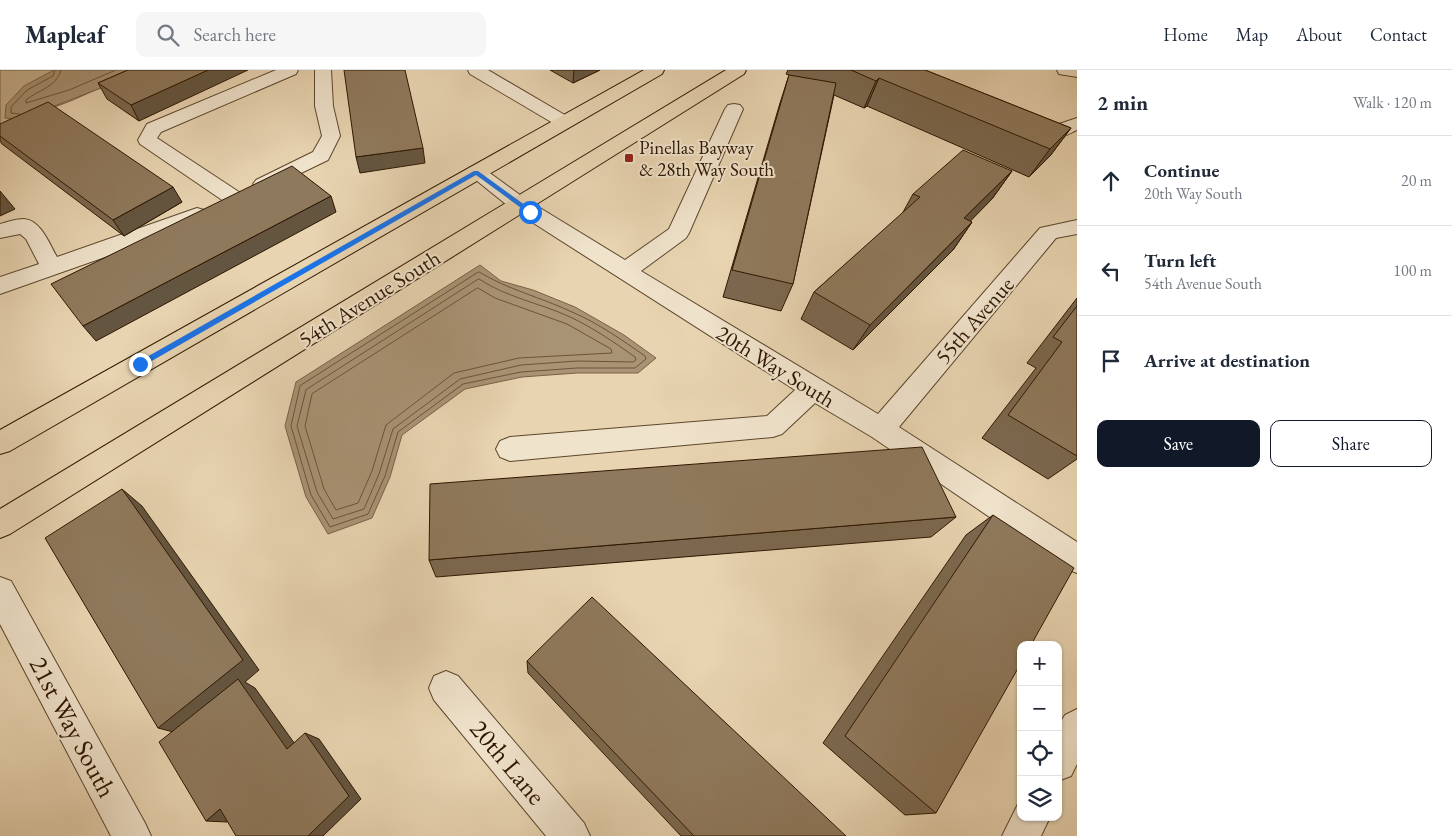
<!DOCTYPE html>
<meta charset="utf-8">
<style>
body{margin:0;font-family:"EB Garamond",serif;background:#f6f6f7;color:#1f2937}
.controls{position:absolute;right:15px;bottom:15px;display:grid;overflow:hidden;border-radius:10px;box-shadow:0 1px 4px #0004}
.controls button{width:45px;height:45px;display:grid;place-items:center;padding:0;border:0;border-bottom:1px solid #e0e1e3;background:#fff;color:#1f2937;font:25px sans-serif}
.stop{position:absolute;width:15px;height:15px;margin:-11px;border:4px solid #1a73e8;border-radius:50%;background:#fff}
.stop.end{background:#1a73e8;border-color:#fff;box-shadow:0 1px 5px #0008}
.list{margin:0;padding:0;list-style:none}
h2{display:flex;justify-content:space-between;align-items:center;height:65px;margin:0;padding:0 20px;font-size:21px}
h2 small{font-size:16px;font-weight:400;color:#747a83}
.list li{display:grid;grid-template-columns:32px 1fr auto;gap:15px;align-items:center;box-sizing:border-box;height:90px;padding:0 20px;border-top:1px solid #e0e1e3}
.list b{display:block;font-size:19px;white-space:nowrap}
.list p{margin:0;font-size:16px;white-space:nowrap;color:#747a83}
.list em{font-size:16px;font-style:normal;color:#747a83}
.actions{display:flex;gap:10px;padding:15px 20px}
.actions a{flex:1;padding:11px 0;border:1px solid #111827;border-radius:10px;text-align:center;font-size:18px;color:#111827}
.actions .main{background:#111827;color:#fff}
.icon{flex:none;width:28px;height:28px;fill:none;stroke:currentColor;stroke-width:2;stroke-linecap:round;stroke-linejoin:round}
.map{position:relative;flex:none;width:1077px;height:766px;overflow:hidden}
header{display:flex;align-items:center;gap:30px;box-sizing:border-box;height:70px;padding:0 25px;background:#fff;border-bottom:1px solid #e0e1e3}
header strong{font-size:24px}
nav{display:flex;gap:28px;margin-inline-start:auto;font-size:18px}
.search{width:350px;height:45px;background:#f6f6f7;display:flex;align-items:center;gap:12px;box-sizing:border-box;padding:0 18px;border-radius:10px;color:#747a83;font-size:19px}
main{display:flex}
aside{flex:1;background:#fff}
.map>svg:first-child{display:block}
.green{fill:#c8b493;stroke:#7b654a}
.water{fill:#a99375;stroke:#786146}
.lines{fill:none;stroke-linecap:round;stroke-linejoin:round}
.shore{stroke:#6c543a;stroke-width:1}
.minor-casing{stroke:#5c462c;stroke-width:2}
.major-casing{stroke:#2e1600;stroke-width:2}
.minor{fill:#f0e3cc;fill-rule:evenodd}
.major{fill:#e8d4b1;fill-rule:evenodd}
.wall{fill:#7b684f;stroke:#2e1600}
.shaded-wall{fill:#645540;stroke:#2e1600}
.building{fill:#8f795c;stroke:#2e1600}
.route{fill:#1a73e8}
.poi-dot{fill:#8f2418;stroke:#f0e3cc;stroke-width:2}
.labels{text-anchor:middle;stroke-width:4;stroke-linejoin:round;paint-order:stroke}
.far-poi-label{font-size:19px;fill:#2e1600;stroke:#f0e3cc;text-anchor:start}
.street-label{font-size:22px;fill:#2e1600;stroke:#f0e3cc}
.near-street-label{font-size:26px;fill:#2e1600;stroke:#f0e3cc}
</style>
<header>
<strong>Mapleaf</strong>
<div class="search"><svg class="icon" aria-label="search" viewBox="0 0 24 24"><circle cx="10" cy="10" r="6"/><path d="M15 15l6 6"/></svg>Search here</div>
<nav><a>Home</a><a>Map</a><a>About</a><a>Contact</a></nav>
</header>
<main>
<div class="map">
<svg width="1077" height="766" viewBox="0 0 1077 766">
<rect width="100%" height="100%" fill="#e8d4b1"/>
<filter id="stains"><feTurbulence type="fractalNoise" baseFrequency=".004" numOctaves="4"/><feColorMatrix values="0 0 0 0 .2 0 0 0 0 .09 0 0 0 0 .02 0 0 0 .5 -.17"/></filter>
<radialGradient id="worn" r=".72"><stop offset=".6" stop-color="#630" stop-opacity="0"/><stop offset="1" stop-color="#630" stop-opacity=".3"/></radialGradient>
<path class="green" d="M0 0H140L73 30 0 58Z"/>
<g class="water">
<path d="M54 0H140L119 11 21 49 5 48 6 35 24 16Z"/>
<path d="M480 195 501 211 533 220 575 237 624 265 656 288 638 303H577L522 307 465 319 402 365 390 407 372 448 328 464 306 427 285 356 296 312Z"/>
</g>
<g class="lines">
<g class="shore">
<path d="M61 0C57 17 38 20 26 30V33L69 20 116 0"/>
<path d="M20 44 11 43V37L27 20 53 6 55 0"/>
<path d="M479 202C509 220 540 227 572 242 598 253 622 270 645 286L646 289 635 298H577L521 302 463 314 398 362 385 406 368 444 330 457 311 425 291 356 300 316Z"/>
<path d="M479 209C506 227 539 233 568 246 592 257 614 272 635 287L636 290 633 292 577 291 521 295 460 309 393 359 379 404 364 439 333 449 317 422 297 356 306 320Z"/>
<path d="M478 218 495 228 567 254 611 279 612 283 519 288 454 303 386 355 372 401 358 433 336 440 324 419 305 356 312 324Z"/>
</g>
<g class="minor-casing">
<g id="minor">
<path d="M276 0H298L296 4 161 62 157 68 239 122 242 127 239 132 232 133 225 132 140 74 138 70 147 54Z"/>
<path d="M315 0H331L333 36 340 66 328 90 270 118 263 120 256 118 253 114 256 110 313 82 322 66 315 36Z"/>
<path d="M468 0H488L570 48 573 52 570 56 564 57 558 56 470 4Z"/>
<path d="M1057 0H1077V7L1059 4Z"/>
<path d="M734 34 740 35 743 39 689 163 686 168 641 201 878 344 1040 158 1077 150V164L1056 168 899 357 1077 472V503L1066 499 872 367 815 333 782 364 773 367 510 391 500 387 496 379 500 371 510 367 767 346 795 320 513 140 466 102 469 98 476 96 483 98 527 130 625 190 669 159 725 39 728 35Z"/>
<path d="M1034 46 1059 54 1077 48V60C1072 62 1067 66 1062 66 1053 67 1030 58 1025 51L1028 47Z"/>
<path d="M197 138 204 140 207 145 204 150 156 169 0 224V207L39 194 26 169 20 164 0 168V154C7 152 16 149 24 149 41 150 50 175 57 187Z"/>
<path d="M0 507 11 511 145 753 151 766H111L0 554Z"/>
<path d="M446 601 458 606 584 753 590 766H546L434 630 429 618 434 606Z"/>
<path d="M1077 639V694L1071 706 1058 711V656L1065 645Z"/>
<path d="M1021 732V747H1050L1041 766H1002L1018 734Z"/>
</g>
</g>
<g class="major-casing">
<g id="major">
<path d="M644 0H664L662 4 10 381 0 384V360Z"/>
<path d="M726 0H746L744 4 10 464 0 468V439Z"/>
</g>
</g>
<use href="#minor" class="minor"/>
<use href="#major" class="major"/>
</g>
<g class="wall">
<path d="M128 0 139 51 107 29 98 13Z"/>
<path d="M550 0H600L573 13Z"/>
<path d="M788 0H925L1071 58 1050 86 1029 107 867 36 864 38 834 25 793 214 781 241 723 227 780 33 789 5 786 4Z"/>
<path d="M0 54 182 132 124 166 2 74 0 71Z"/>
<path d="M1012 101 992 129 970 151 972 152 953 180 853 280 801 249 814 222 902 144 913 124Z"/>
<path d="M1077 228V389L1048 409 982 368 1036 298 1027 293Z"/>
<path d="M993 445 936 743 905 745 823 673 966 465Z"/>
<path d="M956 447 931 467 436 507 429 490Z"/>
<path d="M527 591 846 766H681L528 603Z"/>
</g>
<g class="shaded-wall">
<path d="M208 0H248L139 51 131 35Z"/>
<path d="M574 0H600L573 13Z"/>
<path d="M879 8 867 36 864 38 876 11Z"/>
<path d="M1071 58 1050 86 1029 107 1050 79Z"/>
<path d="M423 78 425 93 360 103 356 87Z"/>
<path d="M1012 101 992 129 946 176 964 148Z"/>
<path d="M173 117 182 132 124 166 113 150Z"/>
<path d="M0 121 15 139 0 146Z"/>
<path d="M331 126 336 142 96 271 83 256Z"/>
<path d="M972 152 953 180 853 280 870 255Z"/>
<path d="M122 419 142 436 259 600 245 612 255 618 302 684 181 664 158 658Z"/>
<path d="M305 663 319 669 361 729 323 766H308Z"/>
<path d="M220 739 240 741 227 752 206 751Z"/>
</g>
<g class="building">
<path d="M128 0H208L131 35 98 13Z"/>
<path d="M344 0H405L423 78 356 87Z"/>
<path d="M851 0H925L1071 58 1050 79 879 8 876 11Z"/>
<path d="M789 5 836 13 793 214 732 200Z"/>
<path d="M48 32 173 117 113 150 0 66V54Z"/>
<path d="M963 80 1012 101 964 148 972 152 870 255 814 222 920 127 913 124Z"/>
<path d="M292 96 331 126 83 256 51 214Z"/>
<path d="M1077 236V386L1008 345 1062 272 1053 267Z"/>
<path d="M922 377 956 447 429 490 430 414Z"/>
<path d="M122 419 243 590 158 658 45 468Z"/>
<path d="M993 445 1074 498 1031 575H1021V593L936 743 845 666Z"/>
<path d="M592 527 846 766H694L527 591Z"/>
<path d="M238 609 287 679 305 663 349 726 308 766H236L220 739 206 751 159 672Z"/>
</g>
<path class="route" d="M474 101H478L533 141V143H528L476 105 143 296H138V292Z"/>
<rect class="poi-dot" x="624" y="83" width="10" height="10" rx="2.5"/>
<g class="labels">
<g class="far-poi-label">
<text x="639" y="84">Pinellas Bayway<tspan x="639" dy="22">&amp; 28th Way South</tspan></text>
</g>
<g class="street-label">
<text transform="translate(369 228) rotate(-32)" y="8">54th Avenue South</text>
<text transform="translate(974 250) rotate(-49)" y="8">55th Avenue</text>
<text transform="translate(776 296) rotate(32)" y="8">20th Way South</text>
</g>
<g class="near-street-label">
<text transform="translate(73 657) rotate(62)" y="9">21st Way South</text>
<text transform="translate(508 692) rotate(50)" y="9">20th Lane</text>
</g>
</g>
<rect width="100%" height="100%" filter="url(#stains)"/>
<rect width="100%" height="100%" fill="url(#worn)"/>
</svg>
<div class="controls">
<button>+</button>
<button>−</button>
<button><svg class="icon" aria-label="locate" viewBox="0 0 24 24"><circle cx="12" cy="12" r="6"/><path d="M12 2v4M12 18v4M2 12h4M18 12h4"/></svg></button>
<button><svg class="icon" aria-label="layers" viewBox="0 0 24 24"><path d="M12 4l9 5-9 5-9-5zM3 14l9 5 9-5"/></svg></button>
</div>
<div class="stop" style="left:530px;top:142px"></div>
<div class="stop end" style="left:140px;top:294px"></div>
</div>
<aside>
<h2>2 min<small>Walk · 120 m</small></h2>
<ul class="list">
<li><svg class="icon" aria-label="ahead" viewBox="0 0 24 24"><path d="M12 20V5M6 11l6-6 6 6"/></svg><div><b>Continue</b><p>20th Way South</p></div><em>20 m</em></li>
<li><svg class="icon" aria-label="left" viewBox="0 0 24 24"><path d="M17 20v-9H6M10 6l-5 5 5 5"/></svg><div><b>Turn left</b><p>54th Avenue South</p></div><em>100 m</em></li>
<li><svg class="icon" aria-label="arrive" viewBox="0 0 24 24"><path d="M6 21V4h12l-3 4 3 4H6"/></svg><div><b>Arrive at destination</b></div></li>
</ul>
<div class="actions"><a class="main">Save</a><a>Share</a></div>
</aside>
</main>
